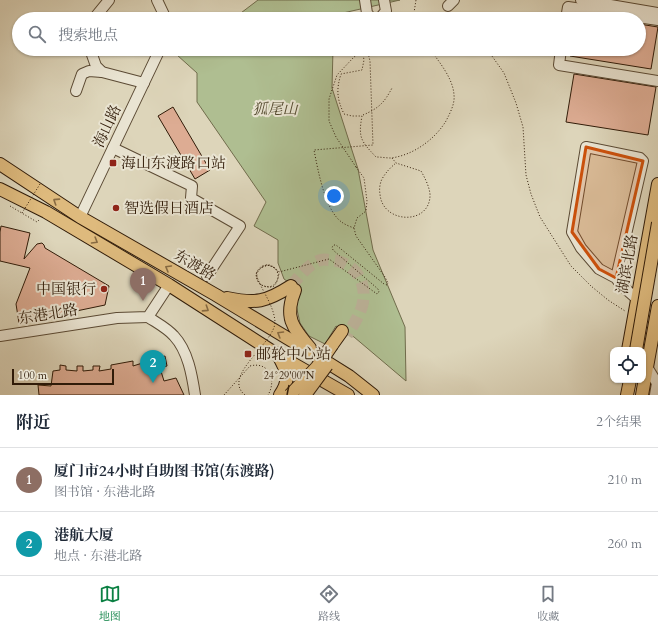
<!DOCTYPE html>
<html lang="zh">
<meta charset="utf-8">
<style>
body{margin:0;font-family:Cardo,"Noto Serif SC",serif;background:#f2f2f3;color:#1f2937}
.controls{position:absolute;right:12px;bottom:12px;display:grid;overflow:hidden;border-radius:8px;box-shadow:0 1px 3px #0004}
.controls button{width:36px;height:36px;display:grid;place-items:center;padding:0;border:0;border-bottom:1px solid #e0e1e3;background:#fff;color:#1f2937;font:20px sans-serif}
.scale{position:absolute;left:12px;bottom:10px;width:102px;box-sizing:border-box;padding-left:4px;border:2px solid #301b08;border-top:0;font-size:11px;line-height:14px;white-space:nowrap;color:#301b08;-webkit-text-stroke:3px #e9e4d2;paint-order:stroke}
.you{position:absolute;left:334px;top:196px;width:14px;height:14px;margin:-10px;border:3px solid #fff;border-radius:50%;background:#1a73e8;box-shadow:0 0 0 6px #1a73e833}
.badge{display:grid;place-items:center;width:26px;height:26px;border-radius:50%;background:#0b8043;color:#fff;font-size:13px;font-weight:700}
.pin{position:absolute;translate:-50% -33px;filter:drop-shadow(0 1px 2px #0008)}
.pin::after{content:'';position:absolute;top:21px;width:14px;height:12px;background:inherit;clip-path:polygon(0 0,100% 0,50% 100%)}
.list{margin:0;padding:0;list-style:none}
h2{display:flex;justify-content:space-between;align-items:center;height:52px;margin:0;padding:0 16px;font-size:17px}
h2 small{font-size:13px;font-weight:400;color:#747a83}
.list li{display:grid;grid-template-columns:26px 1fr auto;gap:12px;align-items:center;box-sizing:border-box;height:64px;padding:0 16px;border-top:1px solid #e0e1e3}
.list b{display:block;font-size:15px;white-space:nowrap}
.list p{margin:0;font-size:13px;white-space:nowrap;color:#747a83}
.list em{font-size:13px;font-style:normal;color:#747a83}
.icon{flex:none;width:22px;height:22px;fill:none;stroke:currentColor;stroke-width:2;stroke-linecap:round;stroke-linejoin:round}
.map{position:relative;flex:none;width:658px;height:395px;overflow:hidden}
.search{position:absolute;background:#fff;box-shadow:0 1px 3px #0004;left:12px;right:12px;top:12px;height:44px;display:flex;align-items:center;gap:10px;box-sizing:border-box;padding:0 14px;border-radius:22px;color:#747a83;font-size:15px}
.sheet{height:180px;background:#fff}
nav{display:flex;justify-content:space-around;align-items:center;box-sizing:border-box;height:56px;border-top:1px solid #e0e1e3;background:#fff;font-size:11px;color:#747a83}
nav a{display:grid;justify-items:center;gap:2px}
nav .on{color:#0b8043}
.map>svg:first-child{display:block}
.green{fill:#afbe91;stroke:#706c4c}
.building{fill:#ddac93;stroke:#301b08}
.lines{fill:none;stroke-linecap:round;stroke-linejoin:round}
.major-tunnel{stroke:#bab096;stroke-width:12;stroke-dasharray:12 6;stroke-linecap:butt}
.minor-casing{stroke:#5b4a34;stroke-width:12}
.major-casing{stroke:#301b08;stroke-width:14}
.path{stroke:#301b08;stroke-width:1;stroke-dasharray:1 2;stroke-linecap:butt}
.minor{stroke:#e9e4d2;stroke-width:10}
.major{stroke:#deba7d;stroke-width:12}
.major-bridge-casing{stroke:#301b08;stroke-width:14;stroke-linecap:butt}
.path-bridge{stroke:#301b08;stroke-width:1;stroke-dasharray:1 2;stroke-linecap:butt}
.major-bridge{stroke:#deba7d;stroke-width:12}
.oneway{stroke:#876a42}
.marked{fill:#cc500b;fill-opacity:0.2;stroke:#cc500b;stroke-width:3;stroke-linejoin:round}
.ticks{fill:none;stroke:#301b08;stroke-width:1.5}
.poi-dot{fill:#8f2418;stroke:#e9e4d2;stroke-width:1.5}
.labels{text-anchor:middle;stroke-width:4;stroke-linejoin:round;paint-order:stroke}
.park-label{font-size:15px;font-style:italic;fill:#564c31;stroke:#e9e4d2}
.street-label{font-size:15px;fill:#301b08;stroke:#e9e4d2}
.poi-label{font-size:15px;fill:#301b08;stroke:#e9e4d2;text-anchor:start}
.ticks-label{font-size:10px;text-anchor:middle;fill:#301b08;stroke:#e9e4d2;stroke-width:4;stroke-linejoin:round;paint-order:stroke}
</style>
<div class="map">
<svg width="658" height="395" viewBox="0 0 658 395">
<rect width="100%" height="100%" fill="#ddd5ba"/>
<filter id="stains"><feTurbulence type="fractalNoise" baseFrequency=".005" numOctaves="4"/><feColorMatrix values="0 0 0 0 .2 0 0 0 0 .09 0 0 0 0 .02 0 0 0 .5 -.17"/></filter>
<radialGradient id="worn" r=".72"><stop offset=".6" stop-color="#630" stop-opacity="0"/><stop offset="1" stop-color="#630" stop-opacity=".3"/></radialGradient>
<g class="green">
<path d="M258 0H400L343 13 338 19H233Z"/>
<path d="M179 49H333L332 88 358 169 373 250 405 327 406 381 354 337 336 326 325 344 309 336 300 323 296 305 301 291 284 279 278 263V240L254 226 266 202 197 102V73L177 55Z"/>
</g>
<g class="building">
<path d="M639 24 658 27 651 69 570 56 572 49H639Z"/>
<path d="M574 74 656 87 648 135 566 122Z"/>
<path d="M173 107 210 170 195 179 158 116Z"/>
<path d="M1 226 30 233 24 259 37 244 42 243 44 245 45 248 109 286 105 305 19 323 16 304 30 268 0 261V232Z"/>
<path d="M165 356 167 366 160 368 164 381 176 378 184 395H39L38 385 51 386 53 371 60 370V365L66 366V370L77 371V366H83V371L93 370V366H100L99 371 111 369V365L133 361V366Z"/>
</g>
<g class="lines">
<path class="major-tunnel" d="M291 286C298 278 310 262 321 260 324 259 327 260 330 260 353 261 367 280 363 302 361 314 353 325 347 335"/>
<g class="minor-casing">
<g id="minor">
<path d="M157 0 166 19"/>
<path d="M365 0 367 13 372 19"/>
<path d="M581 0 658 13"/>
<path d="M448 6 454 0"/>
<path d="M95 19 96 16 109 0"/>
<path d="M374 19 380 18 386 11 384 0"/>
<path d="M566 19 568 7 658 20"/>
<path d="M90 49 96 66 102 72 144 83"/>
<path d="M561 49 559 65 658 81"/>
<path d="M76 91 82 74 89 71 102 72"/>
<path d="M113 148 192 186 191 198 240 226 207 276"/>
<path d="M80 217 160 49"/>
<path d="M616 278 643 161 640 158 586 147 572 232 581 248 599 269 616 278 621 285 637 299"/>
<path d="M148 317C157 323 167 328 174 336 188 351 192 375 195 395"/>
<path d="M0 336 117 318 148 317 169 285"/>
<path d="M647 367 657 383 655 395"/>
</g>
</g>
<g class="major-casing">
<g id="major">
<path d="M0 164 80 217 216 295 317 356 349 376 373 395"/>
<path d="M0 189 46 212 169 285 278 355 348 395"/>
<path d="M295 290C284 317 292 327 310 348"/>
<path d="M227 298C256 304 266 302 291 286"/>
<path d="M332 345 342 331"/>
<path d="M628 350 658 184"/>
<path d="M278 355C287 371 291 379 280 395"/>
<path d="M627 395 630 380"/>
<path d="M642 395 658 306"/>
</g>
</g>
<g class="path">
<path d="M453 13 457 19"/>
<path d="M345 19 355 17 361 18"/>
<path d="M413 19 416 0"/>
<path d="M362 49 364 60 362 70 341 74C336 90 337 99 344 114L352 116H362C358 138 361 141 376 157 381 157 386 158 391 158 414 155 435 139 446 121 450 113 455 104 454 95 453 78 439 62 430 49"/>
<path d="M487 49 504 73 516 103 523 127 526 175 531 194 540 217 571 266 591 286 608 300 625 311"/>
<path d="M363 115C379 108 384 103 392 88"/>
<path d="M392 158 396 163 421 171C425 178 429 186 430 194 431 226 382 224 380 194 379 189 380 183 382 179 386 172 391 167 396 163"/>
<path d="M356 167 364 178 367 201 366 211 357 218 354 228 356 236 385 277 388 283"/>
<path d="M10 206 37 222 39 220"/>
<path d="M354 228C351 227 346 225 343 223 325 212 318 170 314 150L373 145 370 61 367 49"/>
<path d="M224 395 250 366C269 361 277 380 268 395"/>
</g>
<use href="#minor" class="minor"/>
<use href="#major" class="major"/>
<g class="major-bridge-casing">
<g id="major-bridge">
<path d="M636 350 658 223"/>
<path d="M290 395 317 367 332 345"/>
<path d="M305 395 327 365"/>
</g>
</g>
<g class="path-bridge">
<path d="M356 167 336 137 329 121V99L337 75 354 57 366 49"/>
<path d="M22 213 40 184"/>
<path d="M245 395C221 376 275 343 275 322 274 305 261 290 256 274L261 268 268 265 275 268 279 273C276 299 249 283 258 270 266 258 288 271 273 287 261 287 256 284 257 272 265 262 271 263 279 272L329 259 377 294 379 292 378 289 333 250 332 247 334 245H336L384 284 387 285 388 283"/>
</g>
<use href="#major-bridge" class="major-bridge"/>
</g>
<defs><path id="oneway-chevron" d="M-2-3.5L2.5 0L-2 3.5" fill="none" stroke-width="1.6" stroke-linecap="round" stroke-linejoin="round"/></defs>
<g class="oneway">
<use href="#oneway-chevron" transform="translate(56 201) rotate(-147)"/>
<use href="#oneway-chevron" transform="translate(95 241) rotate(31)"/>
<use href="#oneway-chevron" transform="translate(168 268) rotate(-150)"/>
<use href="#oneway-chevron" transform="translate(206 309) rotate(33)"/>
<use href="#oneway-chevron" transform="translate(280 334) rotate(-149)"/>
</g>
<path class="marked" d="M586 147 643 161 616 278 599 269 572 232Z"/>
<path class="ticks" d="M287 395 289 385"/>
<g class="poi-dot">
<rect x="109" y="159" width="8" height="8" rx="2"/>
<circle cx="116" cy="208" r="4"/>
<circle cx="104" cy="289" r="4"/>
<rect x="244" y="350" width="8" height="8" rx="2"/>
</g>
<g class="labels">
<g class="park-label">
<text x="275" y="114">狐尾山</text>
</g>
<g class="street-label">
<text transform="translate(107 126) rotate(-65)" y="5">海山路</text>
<text transform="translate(627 264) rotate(-80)" y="5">湖滨北路</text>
<text transform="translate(195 265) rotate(30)" y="5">东渡路</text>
<text transform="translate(48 314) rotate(-9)" y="5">东港北路</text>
</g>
<g class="poi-label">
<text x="121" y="168">海山东渡路口站</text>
<text x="124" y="213">智选假日酒店</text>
<text x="96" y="294" text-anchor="end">中国银行</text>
<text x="256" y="359">邮轮中心站</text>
</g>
</g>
<g class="ticks-label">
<text x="289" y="379">24°29'00"N</text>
</g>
<rect width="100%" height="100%" filter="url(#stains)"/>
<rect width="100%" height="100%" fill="url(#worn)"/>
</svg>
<div class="controls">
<button><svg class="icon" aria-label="locate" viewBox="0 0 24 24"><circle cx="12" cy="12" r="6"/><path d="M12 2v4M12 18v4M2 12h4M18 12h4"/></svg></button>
</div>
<div class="scale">100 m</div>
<div class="you"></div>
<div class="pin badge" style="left:143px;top:301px;background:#8d6e63">1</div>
<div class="pin badge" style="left:153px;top:383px;background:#0f9aa8">2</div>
<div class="search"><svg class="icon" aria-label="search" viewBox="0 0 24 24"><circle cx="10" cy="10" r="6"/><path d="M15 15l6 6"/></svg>搜索地点</div>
</div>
<section class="sheet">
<h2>附近<small>2个结果</small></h2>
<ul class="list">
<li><span class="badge" style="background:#8d6e63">1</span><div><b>厦门市24小时自助图书馆(东渡路)</b><p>图书馆 · 东港北路</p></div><em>210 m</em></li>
<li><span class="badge" style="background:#0f9aa8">2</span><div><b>港航大厦</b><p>地点 · 东港北路</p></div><em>260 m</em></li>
</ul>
</section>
<nav>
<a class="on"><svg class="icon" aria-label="map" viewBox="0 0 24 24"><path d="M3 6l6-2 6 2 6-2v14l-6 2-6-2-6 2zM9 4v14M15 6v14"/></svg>地图</a>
<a><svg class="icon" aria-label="directions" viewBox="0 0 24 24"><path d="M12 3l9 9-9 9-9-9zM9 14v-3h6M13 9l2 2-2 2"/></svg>路线</a>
<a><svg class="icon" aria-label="saved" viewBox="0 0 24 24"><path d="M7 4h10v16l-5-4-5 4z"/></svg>收藏</a>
</nav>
